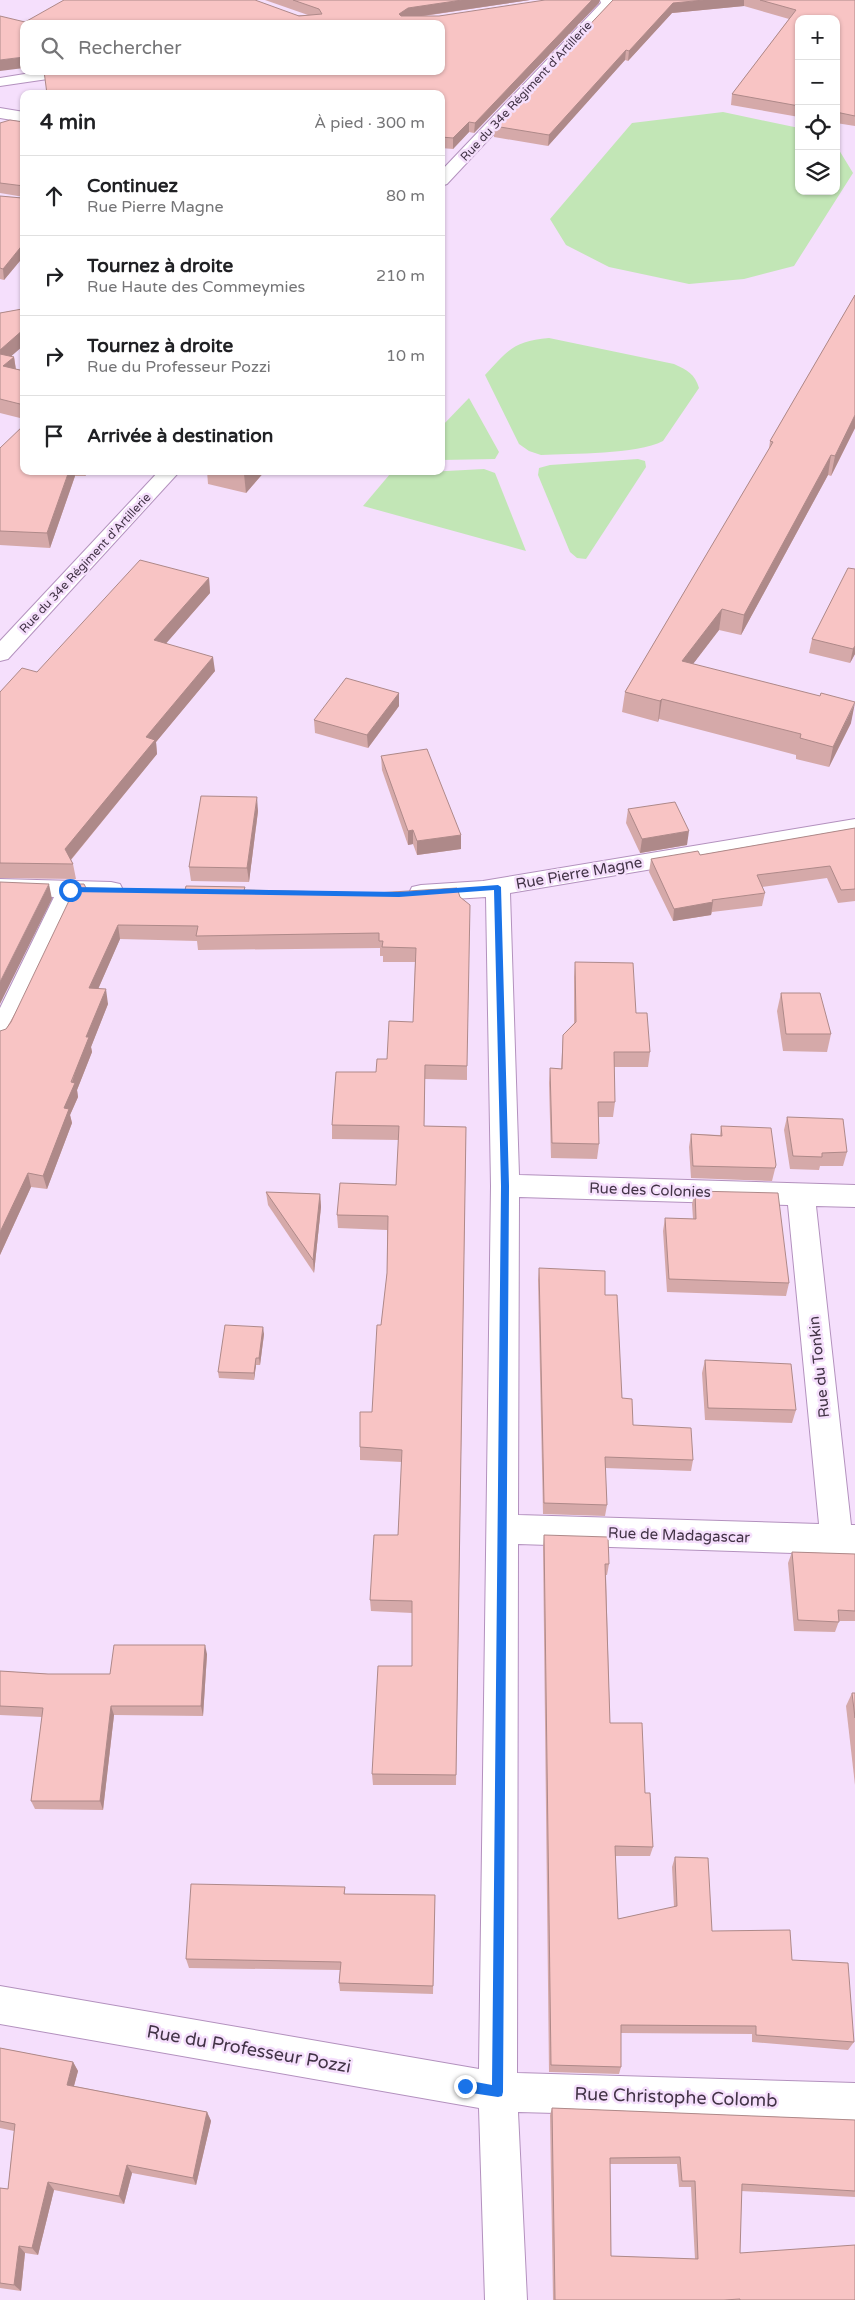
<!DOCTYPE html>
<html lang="fr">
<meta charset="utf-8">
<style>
body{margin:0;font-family:"Varela Round",sans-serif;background:#f2f2f2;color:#202124}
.controls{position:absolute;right:15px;top:15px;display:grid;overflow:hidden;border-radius:10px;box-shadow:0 1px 4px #0004}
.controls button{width:45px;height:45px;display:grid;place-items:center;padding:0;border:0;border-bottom:1px solid #e0e0e0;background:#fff;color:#202124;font:25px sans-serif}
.stop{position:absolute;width:15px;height:15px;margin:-11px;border:4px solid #1a73e8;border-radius:50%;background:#fff}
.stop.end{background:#1a73e8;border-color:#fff;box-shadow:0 1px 5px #0008}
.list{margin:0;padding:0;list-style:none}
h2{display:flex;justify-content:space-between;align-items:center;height:65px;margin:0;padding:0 20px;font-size:21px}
h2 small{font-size:16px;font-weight:400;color:#757577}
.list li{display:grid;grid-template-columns:32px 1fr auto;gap:15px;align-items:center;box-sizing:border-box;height:80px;padding:0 20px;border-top:1px solid #e0e0e0}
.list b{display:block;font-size:19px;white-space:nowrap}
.list p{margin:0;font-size:16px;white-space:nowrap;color:#757577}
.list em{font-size:16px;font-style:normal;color:#757577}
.icon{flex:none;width:28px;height:28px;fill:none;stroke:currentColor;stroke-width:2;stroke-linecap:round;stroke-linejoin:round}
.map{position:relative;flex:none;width:855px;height:2300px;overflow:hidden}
.search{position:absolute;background:#fff;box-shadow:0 1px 4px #0004;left:20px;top:20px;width:425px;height:55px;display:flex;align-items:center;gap:12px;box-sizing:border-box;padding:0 18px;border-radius:10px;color:#757577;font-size:19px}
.panel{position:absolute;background:#fff;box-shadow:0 1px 4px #0004;left:20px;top:90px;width:425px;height:385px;border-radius:10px}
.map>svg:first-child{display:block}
.green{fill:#c2e6b6}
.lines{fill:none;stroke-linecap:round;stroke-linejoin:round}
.street-casing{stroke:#b391be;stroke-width:2}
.secondary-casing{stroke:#b391be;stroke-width:2}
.street{fill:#fff;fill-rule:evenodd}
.secondary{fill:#fff;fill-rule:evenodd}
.wall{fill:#d5a9a9;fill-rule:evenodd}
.shaded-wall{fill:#ae8989}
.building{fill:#f8c4c4;stroke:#ae8989;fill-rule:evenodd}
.route{fill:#1a73e8}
.labels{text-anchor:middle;stroke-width:5;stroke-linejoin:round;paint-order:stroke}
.far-street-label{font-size:12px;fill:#423346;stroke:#f5dffc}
.street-label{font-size:15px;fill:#423346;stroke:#f5dffc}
.near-street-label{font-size:18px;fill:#423346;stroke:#f5dffc}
</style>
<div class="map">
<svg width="855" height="2300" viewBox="0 0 855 2300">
<rect width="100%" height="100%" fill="#f5dffc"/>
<g class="green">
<path d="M723 112 799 128V191H836V145L853 173 794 266 744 279 689 284 609 267 566 245 550 219 632 123Z"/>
<path d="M549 338 674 364C687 370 695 374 699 388L663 441C636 455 573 453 541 455L529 451 519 444 485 375C508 350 514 341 549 338Z"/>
<path d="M469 398 499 452 495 459 441 460V427Z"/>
<path d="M638 459 645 461 646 467 586 559 577 558 570 552 538 475 539 468 550 465Z"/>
<path d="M484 469 495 473 526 551 363 506 390 474Z"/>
</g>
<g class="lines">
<g class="street-casing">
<g id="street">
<path d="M600 0H614L615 4 447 184 441 186V171L601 3Z"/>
<path d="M0 108 24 112V122L0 118Z"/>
<path d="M159 471H180L8 659 0 661V641Z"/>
<path d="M855 819V835L510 893 519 1175 855 1185V1207L816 1206 851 1525H855V1555L518 1544 517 2073 855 2083V2121L518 2112 527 2300H485L479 2108 0 2024V1986L479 2069 491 1186 486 897 421 901 412 899 409 893 412 887 421 885 483 881ZM519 1197 788 1205 819 1524 518 1515Z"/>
<path d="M0 879 111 882 120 884 123 890 120 896 111 898H79L13 1035 9 1042 0 1045V1008L54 897 0 895Z"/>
</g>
</g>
<g class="secondary-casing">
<path id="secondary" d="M43 71H82L75 75 0 86V78Z"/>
</g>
<use href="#street" class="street"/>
<use href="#secondary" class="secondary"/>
</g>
<g class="wall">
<path d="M265 0H530L424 16H439L599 3 474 133 469 132 453 149 441 148V71L25 22 308 15Z"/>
<path d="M613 0H855V126L836 123V19H799V117L731 105 732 94 789 19 744 6 672 13 628 61 625 60 548 146 494 137V126Z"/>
<path d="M24 122V256L4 280 0 279V196L22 198 24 197 0 193V123Z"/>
<path d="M855 295V428L831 476 828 475 741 635 719 630 693 664 851 723 829 767 796 759V755L659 719 658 722 622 712 625 692 769 449 770 441Z"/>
<path d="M24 304V345L11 356 14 357 16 369 24 371V419L0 413V313L22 309Z"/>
<path d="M0 448 24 471H89L85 476H75L50 548 0 545Z"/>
<path d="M207 471H265L246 493 208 484Z"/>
<path d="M855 569V654L850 663 809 653 812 639Z"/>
<path d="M209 578 210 593 166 643 215 671 156 742 157 754 71 860 73 864 76 879 0 878V692L37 672Z"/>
<path d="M399 693V706L368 748 315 733 314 720Z"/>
<path d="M381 756 461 835V849L417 855 413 844 408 845 382 770Z"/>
<path d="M628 809 687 845 640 853 626 823Z"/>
<path d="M258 811 249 882 191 881 189 867Z"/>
<path d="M855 828V901L838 903 827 878 762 887 765 893 762 906 712 912 711 915 673 921 649 872 651 859 700 855Z"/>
<path d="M245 887V890L376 893 457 888 467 1066V1080L425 1079 424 1126 466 1127 456 1785H373L372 1774 412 1666V1613L371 1611 370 1600 398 1535 402 1462 360 1460V1447L372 1412 387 1273V1230L338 1228 337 1215 396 1185 399 1140 332 1139V1125L387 1059 413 1022 415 962H383V956H380V948L198 950 197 941 120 939 98 989 108 1004 91 1047 92 1052 77 1090 78 1097 70 1115 72 1123 47 1189 31 1187 0 1255 6 1029 86 888 185 890Z"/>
<path d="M575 962 636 1013 650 1052 648 1067H614L615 1102 613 1117H598L599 1144 597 1159 551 1158 549 1083 550 1068 561 1069 563 1035 574 1023V977Z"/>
<path d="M781 993 831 1034 827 1052 783 1051 777 1011Z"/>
<path d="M787 1117 847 1152 843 1166H820L819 1170 790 1169 784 1130Z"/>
<path d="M721 1126 776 1165 772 1181 691 1178 689 1147 691 1134 720 1135Z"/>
<path d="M695 1191 789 1283 786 1296 667 1292 663 1231 665 1218 693 1219 692 1204Z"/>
<path d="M266 1192 320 1194 321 1207 314 1273 268 1205Z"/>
<path d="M539 1268 605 1295 622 1398 633 1425 693 1460 691 1471 605 1468 607 1505 605 1516 543 1514 538 1280Z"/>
<path d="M264 1334 260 1365H256L254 1380 219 1378 218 1372Z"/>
<path d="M705 1360 796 1410 792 1423 705 1420 702 1373Z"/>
<path d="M544 1535 609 1564 607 1575H606L610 1723 645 1793 653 1847 650 1856H615L618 1919 674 1907 672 1867 675 1857 712 1931 792 1960 854 2042 848 2050 752 2042V2034L621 2033V2067L619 2074 549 2072 543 1547Z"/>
<path d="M792 1552 855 1554V1621H839L835 1632 794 1631 788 1563Z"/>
<path d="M207 1654 203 1716 114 1715 103 1810 35 1809 31 1801 42 1717 0 1715V1671L48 1674H110Z"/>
<path d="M852 1693H855V1785L846 1706Z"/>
<path d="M345 1887V1894L435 1895 433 1994 340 1991 339 1983 340 1970 189 1968 186 1959Z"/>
<path d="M0 2048 73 2062 78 2071 74 2086 207 2112 211 2121 196 2185 132 2173 124 2204 54 2190 38 2255 25 2253 21 2291 0 2288V2188L8 2189 14 2131 0 2128Z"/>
<path d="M552 2108 855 2120V2197L741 2191 740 2253 855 2300H553L550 2115ZM610 2164H677L679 2187H691L695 2259 611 2256Z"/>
</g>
<g class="shaded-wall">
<path d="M462 0H530L408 18 399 24V14L408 8Z"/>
<path d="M592 0H600L599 3 474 133 475 123Z"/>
<path d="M704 0H744V6L672 13 628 61 629 51 673 3Z"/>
<path d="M626 50 625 60 548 146 549 135Z"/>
<path d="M24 57V68L0 71V60Z"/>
<path d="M469 122V132L453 149V138Z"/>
<path d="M24 243V256L4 280 3 269Z"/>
<path d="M24 329V345L0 366V350Z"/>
<path d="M14 357 16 371 3 366Z"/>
<path d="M855 415V428L831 476 835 456Z"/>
<path d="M831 455 828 475 741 635 744 615Z"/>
<path d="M69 471H74L75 476 50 548 47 533Z"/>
<path d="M84 471H89L85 476Z"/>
<path d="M247 471H265L246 493 244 474Z"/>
<path d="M209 578 210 593 156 655 154 640Z"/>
<path d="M722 609 719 630 680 681 682 661Z"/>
<path d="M855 646V654L850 663 853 649Z"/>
<path d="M213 657 215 671 156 742 157 754 68 863 65 849 146 737Z"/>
<path d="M399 693V706L368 748 367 735Z"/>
<path d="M662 699 659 719 658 722 660 701Z"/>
<path d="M855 703 851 723 829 767 833 747Z"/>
<path d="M257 797 258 811 249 882 247 868Z"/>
<path d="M413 830V844L408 845V831Z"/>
<path d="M689 831 687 845 640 853 642 839Z"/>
<path d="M461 835V849L417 855V841Z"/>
<path d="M49 884 52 899 0 1004V982Z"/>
<path d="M713 902 711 915 673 921 674 909Z"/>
<path d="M118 925 120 939 92 1003 89 988Z"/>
<path d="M106 989 108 1004 91 1047 92 1052 77 1090 78 1097 70 1115 72 1123 47 1189 43 1176 86 1037Z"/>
<path d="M28 1173 31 1187 0 1255V1232Z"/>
<path d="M320 1194 321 1207 314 1273 313 1260Z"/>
<path d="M263 1327 264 1334 260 1365 259 1358Z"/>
<path d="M256 1358V1365L254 1380V1373Z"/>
<path d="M205 1645 207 1654 203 1716 201 1706Z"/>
<path d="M111 1706 114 1715 103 1810 100 1801Z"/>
<path d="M73 2062 78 2071 72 2093 67 2085Z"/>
<path d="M207 2112 211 2121 196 2185 193 2178Z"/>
<path d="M127 2165 132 2173 124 2204 119 2196Z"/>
<path d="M48 2182 54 2190 38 2255 32 2248Z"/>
<path d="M19 2246 25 2253 21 2291 14 2285Z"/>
</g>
<g class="building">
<path d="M64 0H255L299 16 322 14 319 9 293 0H462L408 8 399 14 401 16H439L545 0H592L475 123 469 122 453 138 441 137V94H47L44 71H441V24H24V57L0 60V16L25 22Z"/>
<path d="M613 0H704L673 3 629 51 626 50 549 135 494 126Z"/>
<path d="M760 0H855V116L836 112V19H799V106L732 94 796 10Z"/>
<path d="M10 120 24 122V186L0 183V123Z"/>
<path d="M0 196 22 198 24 196V243L3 269 0 268Z"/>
<path d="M855 295V415L835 456 831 455 744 615 722 609 682 661 820 696 821 693 855 702 833 747 800 738 801 734 662 699 660 701 625 692 773 442 770 441Z"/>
<path d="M24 304V329L0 350V313L22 309Z"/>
<path d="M0 354 14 357 3 366 24 371V405L0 399Z"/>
<path d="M24 425V471H69L47 533 0 531V448Z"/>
<path d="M234 471H247L244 474Z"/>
<path d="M140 560 209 578 154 640 213 657 146 737 155 740 65 849 73 864 0 863V692L22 668 37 672Z"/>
<path d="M848 568 855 569V646L853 649 812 639Z"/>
<path d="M346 678 399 693 367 735 314 720Z"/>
<path d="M427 749 461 835 417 841 413 830 408 831 381 756Z"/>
<path d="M201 796 257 797 247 868 189 867Z"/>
<path d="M675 802 689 831 642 839 628 809Z"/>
<path d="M855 828V889L841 890 830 866 757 875 765 893 712 900 713 902 674 909 651 859 698 851 700 855Z"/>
<path d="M0 882 49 884 0 982Z"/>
<path d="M77 884H84L86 888 185 890 186 886 245 887 244 890 376 893 457 888 460 897 470 905 467 1066 425 1065 424 1126 466 1127 456 1775 372 1774 378 1666H412V1601L370 1600 374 1535H398L402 1450 360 1447V1412H372L377 1325H381L387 1273 388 1216 337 1215 340 1183 396 1185 399 1126 332 1125 336 1072H376L377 1059H387L389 1021 413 1022 416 948 382 947 383 941H379V933L196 936 198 926 118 925 89 988 106 989 86 1037H89L71 1082 75 1083 64 1108 69 1109 43 1176 28 1173 0 1232V1031L6 1029 11 1022Z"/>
<path d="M575 962 633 963 636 1013H647L650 1052H614L615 1102H598L599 1144 552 1143 550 1068 562 1069 563 1035 576 1022Z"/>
<path d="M781 993H820L831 1034H786Z"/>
<path d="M787 1117 843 1119 847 1152 822 1153V1157L793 1156Z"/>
<path d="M721 1126 771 1128 776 1165 775 1168 693 1166 691 1134 722 1136Z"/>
<path d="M695 1191 778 1193 789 1283 669 1279 665 1218 696 1219Z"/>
<path d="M266 1192 320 1194 313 1260Z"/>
<path d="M539 1268 605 1271V1295H617L622 1398 632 1399 633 1425 691 1428 693 1460 605 1457 607 1505 544 1503Z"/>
<path d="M225 1325 263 1327 259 1358H256L254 1373 218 1372Z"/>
<path d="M705 1360 791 1364 796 1410 708 1408Z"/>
<path d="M544 1535 608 1537 609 1564H605L610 1723H642L645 1793H650L653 1847 615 1846 618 1919 677 1906 675 1857 708 1858 712 1931 790 1930 792 1960 848 1963 854 2042 756 2035V2026L621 2025V2067L551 2065Z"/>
<path d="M792 1552 855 1554V1611L838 1610 839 1622 798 1620Z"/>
<path d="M114 1645H205L201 1706H111L100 1801H31L43 1708 0 1706V1671L48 1674H110Z"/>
<path d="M852 1693H855V1718Z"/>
<path d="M191 1884 345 1887 344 1894 435 1895 433 1986 339 1983 341 1962 186 1959Z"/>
<path d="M0 2048 73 2062 67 2085 207 2112 193 2178 127 2165 119 2196 48 2182 32 2248 19 2246 14 2285 0 2283V2188L8 2189 15 2124 0 2121Z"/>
<path d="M552 2108 855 2120V2191L742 2184 740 2253 855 2245V2300H740V2299L724 2300H555ZM680 2157 682 2181H695L698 2259 611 2256 610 2158Z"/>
</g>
<path class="route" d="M498 885 501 887 509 1186 503 2092 502 2096 498 2097 465 2092 461 2090 460 2086 461 2082 465 2080 492 2085 501 1186 494 890 399 897 70 892 67 890 70 887 399 892Z"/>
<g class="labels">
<g class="far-street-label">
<text transform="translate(526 91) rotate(-47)" y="4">Rue du 34e Régiment d'Artillerie</text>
<text transform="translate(85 563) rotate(-47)" y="4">Rue du 34e Régiment d'Artillerie</text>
</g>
<g class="street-label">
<text transform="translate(579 873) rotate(-10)" y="5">Rue Pierre Magne</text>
<text transform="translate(650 1190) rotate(2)" y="5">Rue des Colonies</text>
<text transform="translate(819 1367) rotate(-96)" y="5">Rue du Tonkin</text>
<text transform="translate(679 1535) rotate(2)" y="5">Rue de Madagascar</text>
</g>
<g class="near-street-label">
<text transform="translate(249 2049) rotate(10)" y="6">Rue du Professeur Pozzi</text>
<text transform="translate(676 2097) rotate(2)" y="6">Rue Christophe Colomb</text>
</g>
</g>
</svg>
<div class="controls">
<button>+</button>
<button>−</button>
<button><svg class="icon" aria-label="locate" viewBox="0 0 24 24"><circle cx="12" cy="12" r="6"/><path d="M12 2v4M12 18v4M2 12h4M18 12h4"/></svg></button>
<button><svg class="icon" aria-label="layers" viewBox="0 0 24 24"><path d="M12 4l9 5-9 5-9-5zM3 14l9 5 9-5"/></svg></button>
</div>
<div class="stop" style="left:70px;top:890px"></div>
<div class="stop end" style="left:465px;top:2086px"></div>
<div class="search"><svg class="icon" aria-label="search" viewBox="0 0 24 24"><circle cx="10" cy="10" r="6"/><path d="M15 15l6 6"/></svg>Rechercher</div>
<section class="panel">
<h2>4 min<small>À pied · 300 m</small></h2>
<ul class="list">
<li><svg class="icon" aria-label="ahead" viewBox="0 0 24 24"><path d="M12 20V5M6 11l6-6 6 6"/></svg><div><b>Continuez</b><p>Rue Pierre Magne</p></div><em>80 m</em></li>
<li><svg class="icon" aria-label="right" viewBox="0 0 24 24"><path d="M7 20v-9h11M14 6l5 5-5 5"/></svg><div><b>Tournez à droite</b><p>Rue Haute des Commeymies</p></div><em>210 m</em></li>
<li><svg class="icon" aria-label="right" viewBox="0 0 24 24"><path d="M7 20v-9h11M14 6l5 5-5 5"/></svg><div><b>Tournez à droite</b><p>Rue du Professeur Pozzi</p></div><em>10 m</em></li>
<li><svg class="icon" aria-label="arrive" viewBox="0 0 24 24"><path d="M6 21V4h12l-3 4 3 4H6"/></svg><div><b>Arrivée à destination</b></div></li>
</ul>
</section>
</div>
